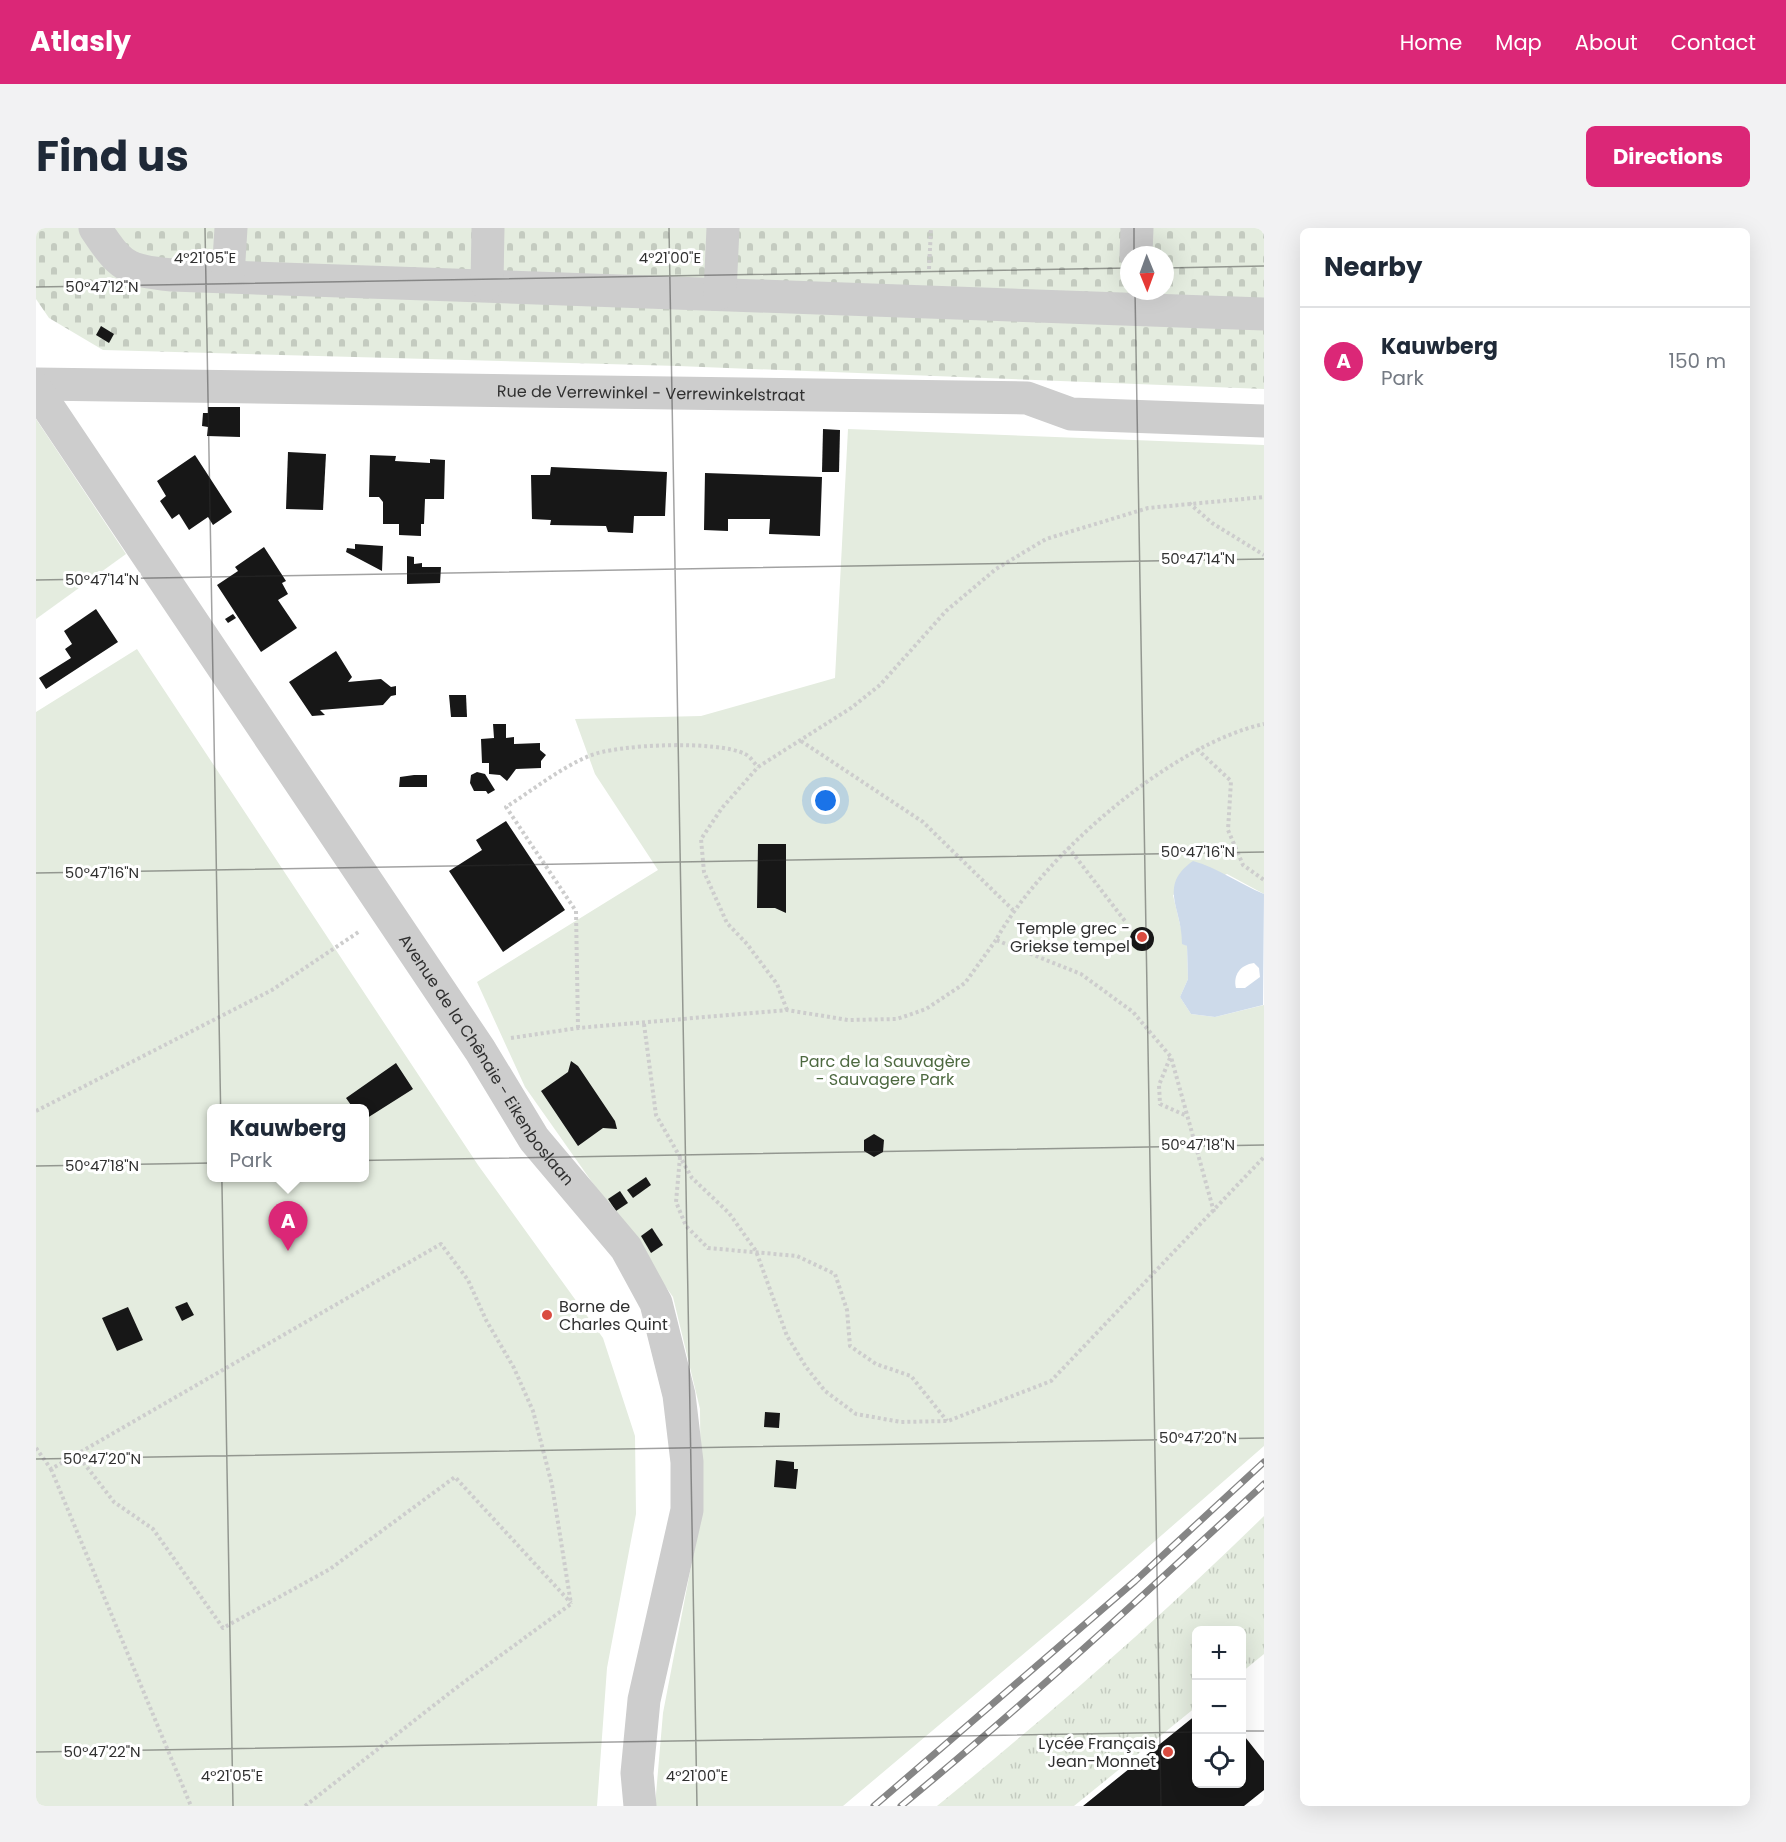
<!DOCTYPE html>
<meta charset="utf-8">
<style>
body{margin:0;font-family:Poppins,sans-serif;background:#f2f2f3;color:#1f2937}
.controls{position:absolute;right:18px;bottom:18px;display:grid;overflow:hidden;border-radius:9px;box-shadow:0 6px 24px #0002}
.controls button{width:54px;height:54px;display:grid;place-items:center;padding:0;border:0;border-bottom:2px solid #e0e1e3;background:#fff;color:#1f2937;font:30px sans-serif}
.compass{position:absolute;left:1084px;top:18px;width:54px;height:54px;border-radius:50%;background:#fff;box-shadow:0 6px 24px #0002;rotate:179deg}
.you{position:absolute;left:790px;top:573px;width:21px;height:21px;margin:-15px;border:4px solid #fff;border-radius:50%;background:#1a73e8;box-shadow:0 0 0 9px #1a73e833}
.badge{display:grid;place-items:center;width:39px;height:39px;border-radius:50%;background:#db2777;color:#fff;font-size:20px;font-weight:700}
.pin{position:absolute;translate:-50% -50px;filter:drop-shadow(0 2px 3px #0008)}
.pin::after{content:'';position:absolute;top:32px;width:21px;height:18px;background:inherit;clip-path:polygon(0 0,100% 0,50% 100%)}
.popup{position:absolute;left:171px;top:876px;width:162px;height:78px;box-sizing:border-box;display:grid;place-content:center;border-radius:9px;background:#fff;filter:drop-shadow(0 2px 4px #0005);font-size:20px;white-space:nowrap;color:#747a83}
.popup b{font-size:22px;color:#1f2937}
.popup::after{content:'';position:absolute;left:50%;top:100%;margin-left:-12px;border:12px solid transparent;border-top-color:#fff}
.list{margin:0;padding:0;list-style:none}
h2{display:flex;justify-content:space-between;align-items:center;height:78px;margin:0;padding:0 24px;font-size:26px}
h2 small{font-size:20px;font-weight:400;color:#747a83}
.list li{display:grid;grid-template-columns:39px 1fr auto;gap:18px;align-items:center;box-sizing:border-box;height:108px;padding:0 24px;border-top:2px solid #e0e1e3}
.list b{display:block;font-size:22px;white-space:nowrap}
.list p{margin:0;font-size:20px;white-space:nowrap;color:#747a83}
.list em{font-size:20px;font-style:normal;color:#747a83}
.icon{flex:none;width:33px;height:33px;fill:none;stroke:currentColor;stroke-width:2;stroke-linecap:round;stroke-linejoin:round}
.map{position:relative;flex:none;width:1228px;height:1578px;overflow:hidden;border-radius:9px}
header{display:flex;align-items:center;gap:36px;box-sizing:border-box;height:84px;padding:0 30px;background:#db2777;color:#fff}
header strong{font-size:28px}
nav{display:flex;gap:33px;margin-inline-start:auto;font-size:21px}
.intro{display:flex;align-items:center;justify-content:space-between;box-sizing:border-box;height:144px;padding:0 36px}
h1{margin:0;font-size:42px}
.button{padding:15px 27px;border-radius:9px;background:#db2777;color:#fff;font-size:21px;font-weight:700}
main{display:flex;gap:36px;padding:0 36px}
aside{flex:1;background:#fff;border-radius:9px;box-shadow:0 6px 24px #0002}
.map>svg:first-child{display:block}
.grass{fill:url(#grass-tufts)}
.cemetery{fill:url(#cemetery-stones);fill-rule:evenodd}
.park{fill:#e4ecdf;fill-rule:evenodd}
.water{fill:#cddaea;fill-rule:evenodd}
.building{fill:#171717}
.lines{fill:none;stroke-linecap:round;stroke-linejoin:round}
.path{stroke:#cdcdcd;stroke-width:4;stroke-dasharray:3 3;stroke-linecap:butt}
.minor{stroke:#cdcdcd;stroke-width:33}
.rail-casing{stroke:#858585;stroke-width:7}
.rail{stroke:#fff;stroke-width:4.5;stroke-dasharray:14;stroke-linecap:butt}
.ticks{fill:none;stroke:#303030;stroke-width:1.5;stroke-opacity:0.45}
.poi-dot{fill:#d94c40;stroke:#fff;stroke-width:2}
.labels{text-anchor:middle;stroke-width:6;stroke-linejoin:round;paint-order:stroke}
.street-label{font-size:16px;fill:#303030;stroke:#fff}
.poi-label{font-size:16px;fill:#303030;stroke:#fff;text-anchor:end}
.park-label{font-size:16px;fill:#4d6940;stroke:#fff}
.ticks-label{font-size:15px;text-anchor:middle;fill:#303030;stroke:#fff;stroke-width:6;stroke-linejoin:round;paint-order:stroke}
</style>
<header>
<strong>Atlasly</strong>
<nav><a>Home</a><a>Map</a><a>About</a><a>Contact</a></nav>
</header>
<div class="intro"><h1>Find us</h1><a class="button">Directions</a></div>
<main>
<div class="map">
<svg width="1228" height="1578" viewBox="0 0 1228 1578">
<defs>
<pattern id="grass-tufts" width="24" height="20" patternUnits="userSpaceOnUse" patternTransform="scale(1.5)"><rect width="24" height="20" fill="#e4ecdf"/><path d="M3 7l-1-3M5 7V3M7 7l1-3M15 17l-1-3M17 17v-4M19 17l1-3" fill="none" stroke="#c4cbc0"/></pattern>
<pattern id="cemetery-stones" width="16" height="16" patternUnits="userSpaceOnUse" patternTransform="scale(1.5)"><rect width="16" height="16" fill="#e4ecdf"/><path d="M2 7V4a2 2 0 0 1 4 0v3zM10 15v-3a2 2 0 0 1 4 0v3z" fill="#c4cbc0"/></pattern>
</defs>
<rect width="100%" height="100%" fill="#fff"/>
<path class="grass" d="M1228 1288V1426L1206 1444V1402H1160V1479L1038 1578H901C1014 1486 1124 1390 1228 1288Z"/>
<path class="cemetery" d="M0 0H1228V161L642 138 67 122 13 90 0 71ZM1093 27H1129V63H1093Z"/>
<g class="park">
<path d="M0 191 90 326 0 391Z"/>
<path d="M812 201 1228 217V666L1191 646 1137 667 1146 705V715L1151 718 1152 751 1144 769 1155 786 1179 789 1228 777V1218L1048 1375 807 1578H619L627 1485 665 1286 664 1181 637 1069 489 859 441 754 622 642 559 546 539 491 665 488 799 450Z"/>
<path d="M101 421 442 937 567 1110 599 1208 600 1286 571 1440 561 1578H0V484ZM176 880H328V950H176Z"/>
</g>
<path class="water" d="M1157 633C1183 640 1203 656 1228 666L1227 777 1179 789 1155 786 1144 769 1152 751 1151 718 1146 716C1147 681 1121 658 1157 633ZM1218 735 1223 740 1224 749 1209 760H1200C1197 747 1204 737 1218 735Z"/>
<g class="building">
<path d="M65 98 78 106 73 115 60 107Z"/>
<path d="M172 179H204V209L171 208 172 199 166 198 167 185H172Z"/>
<path d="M787 201 804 202 803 244H786Z"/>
<path d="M252 224 290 226 287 282 250 281Z"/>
<path d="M159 227 196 284 177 297 172 289 153 302 143 286 136 291 124 273 130 268 121 253Z"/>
<path d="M334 227 360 228 359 233 394 235V231L409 232 408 271H389L388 296H385V308L363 307V296H347V274L343 269H333Z"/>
<path d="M515 239 631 244 629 288H598L597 305 572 304 570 298 514 297 515 292 496 291 495 247H514Z"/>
<path d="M669 245 786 249 784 308 733 306 734 291H692V303L668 302Z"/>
<path d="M319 316 347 318 346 343 310 324 311 320 319 321Z"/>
<path d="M228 319 250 353 246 355 252 366 242 372 261 400 225 424 181 357 202 343 199 339Z"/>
<path d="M371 328 378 329V336L386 335V339H405L404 355 371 356Z"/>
<path d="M60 381 82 414 10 461 3 450 35 430 29 421 36 416 28 403Z"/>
<path d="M197 386 200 390 192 395 189 391Z"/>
<path d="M300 423 316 449 312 454 345 451 355 459 360 458V467L355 468 347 477 284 482 289 487 276 488 253 454Z"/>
<path d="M413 467H430L431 489H415Z"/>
<path d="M457 496H470V510L478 509V516L504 515V522L510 527 505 533V540L480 541 471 553 464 547 453 546V535H446L445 511 458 510Z"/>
<path d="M441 544 449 546 459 562 452 566 450 563H438L434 555 435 547Z"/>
<path d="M378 547H391V559H363L364 549Z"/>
<path d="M470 593 529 682 467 724 413 643 446 622 440 612Z"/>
<path d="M722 616H750V685L739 680H721Z"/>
<circle cx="1106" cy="711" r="12"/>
<path d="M535 833 542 838 579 893 581 901 567 900 542 918 505 863 532 844Z"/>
<path d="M360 835 377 861 328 892V880H317L310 870Z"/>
<path d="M838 906 848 912 847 924 838 929 828 923V912Z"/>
<path d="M610 949 615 957 597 970 591 962Z"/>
<path d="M584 963 592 975 580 983 572 971Z"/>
<path d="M616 1000 627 1017 615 1025 605 1008Z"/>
<path d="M151 1074 158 1087 146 1093 139 1079Z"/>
<path d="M92 1079 107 1112 81 1123 66 1090Z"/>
<path d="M729 1184 744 1185 743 1200 728 1199Z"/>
<path d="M740 1232 758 1234V1241H762L760 1261 738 1259Z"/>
<path d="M1160 1487V1556H1206V1505L1228 1533V1562L1208 1578H1047Z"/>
</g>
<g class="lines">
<g class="path">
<path d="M893 41 895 0"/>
<path d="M1153 275 1176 295 1228 327"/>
<path d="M765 513 887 594 977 682"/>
<path d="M1161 521 1195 553 1192 602 1207 637 1228 652"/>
<path d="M1032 619 1089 693"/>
<path d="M751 782 741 756 711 716 691 695 668 644 665 611 686 580 722 539 815 480 844 457 910 383 960 341 1010 311 1112 280 1228 269"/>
<path d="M608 796 620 887 656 950 693 985 720 1023 751 1108 770 1139 789 1163 820 1186 865 1194 912 1193 1015 1153 1228 929"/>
<path d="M542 800 540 683 470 579C497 562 524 540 553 528 581 516 682 512 709 526 714 528 718 535 722 539"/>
<path d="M475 810 542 800 751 782 812 792 861 791 890 781 929 755 960 712"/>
<path d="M1134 830 1123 857 1124 876 1151 888"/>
<path d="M0 883 236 762 324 703"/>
<path d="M644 929 640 974 650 998 672 1020 761 1028 799 1046 811 1082 814 1118 840 1136 875 1148 911 1193"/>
<path d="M1178 984 1135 829 1097 784 1045 746 960 712C1005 630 1135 516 1228 496"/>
<path d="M0 1220 15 1241 405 1016 432 1052 450 1092 478 1140 497 1183 516 1257 535 1376"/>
<path d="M40 1225 78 1274 117 1301 187 1400 294 1341 419 1249 535 1375"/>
<path d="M15 1241 155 1578"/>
<path d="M269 1578 420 1460 535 1376"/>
</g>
<g class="minor">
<path d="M59 0C85 39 89 42 136 47L1228 86"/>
<path d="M1100 27 1101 0"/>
<path d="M192 48 195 0"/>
<path d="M451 56 452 0"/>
<path d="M684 65 687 0"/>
<path id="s1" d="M0 156 991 170 1035 186 1228 193"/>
<path id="s2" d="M0 161 444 822 498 911 590 1020 620 1075 643 1167 651 1234V1282L608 1472 601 1545 604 1578"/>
</g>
<g class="rail-casing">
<g id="rail">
<path d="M838 1578 1099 1353 1228 1234"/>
<path d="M865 1578C990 1475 1109 1366 1228 1256"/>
</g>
</g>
<use href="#rail" class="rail"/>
</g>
<path class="ticks" d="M169 0 197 1578M633 0 661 1578M1098 0V27M1129 40 1228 38M0 59 1093 40M1099 63 1125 1578M0 352 1228 331M0 645 1228 624M0 938 1228 917M0 1231 1228 1210M1206 1503H1228M0 1524 1160 1504"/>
<g class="poi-dot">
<circle cx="1106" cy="709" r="6"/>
<circle cx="511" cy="1087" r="6"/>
<circle cx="1132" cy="1524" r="6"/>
</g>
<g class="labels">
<g class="street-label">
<text dy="6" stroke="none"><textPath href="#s1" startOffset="615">Rue de Verrewinkel - Verrewinkelstraat</textPath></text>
<text dy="6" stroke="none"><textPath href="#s2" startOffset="808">Avenue de la Chênaie - Eikenboslaan</textPath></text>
</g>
<g class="poi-label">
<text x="1094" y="706">Temple grec -<tspan x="1094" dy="18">Griekse tempel</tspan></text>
<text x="523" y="1084" text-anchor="start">Borne de<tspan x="523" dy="18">Charles Quint</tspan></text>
<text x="1120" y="1521">Lycée Français<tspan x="1120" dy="18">Jean-Monnet</tspan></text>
</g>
<g class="park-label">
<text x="849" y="839">Parc de la Sauvagère<tspan x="849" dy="18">- Sauvagere Park</tspan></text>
</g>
</g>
<g class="ticks-label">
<text x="169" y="35">4°21'05"E</text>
<text x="634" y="35">4°21'00"E</text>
<text x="66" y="64">50°47'12"N</text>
<text x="1162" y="336">50°47'14"N</text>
<text x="66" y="357">50°47'14"N</text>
<text x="1162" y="629">50°47'16"N</text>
<text x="66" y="650">50°47'16"N</text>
<text x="1162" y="922">50°47'18"N</text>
<text x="66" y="943">50°47'18"N</text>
<text x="1162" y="1215">50°47'20"N</text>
<text x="66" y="1236">50°47'20"N</text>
<text x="66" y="1529">50°47'22"N</text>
<text x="196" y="1553">4°21'05"E</text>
<text x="661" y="1553">4°21'00"E</text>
</g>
</svg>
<div class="controls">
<button>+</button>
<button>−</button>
<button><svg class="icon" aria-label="locate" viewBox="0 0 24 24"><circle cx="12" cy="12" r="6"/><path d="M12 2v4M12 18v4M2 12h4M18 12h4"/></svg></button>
</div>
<svg class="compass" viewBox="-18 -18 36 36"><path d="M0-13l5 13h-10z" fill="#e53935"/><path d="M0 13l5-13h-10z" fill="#747a83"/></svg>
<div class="you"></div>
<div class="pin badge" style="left:252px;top:1023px">A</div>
<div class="popup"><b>Kauwberg</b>Park</div>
</div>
<aside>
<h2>Nearby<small></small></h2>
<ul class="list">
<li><span class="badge">A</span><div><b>Kauwberg</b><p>Park</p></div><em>150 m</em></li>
</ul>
</aside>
</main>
